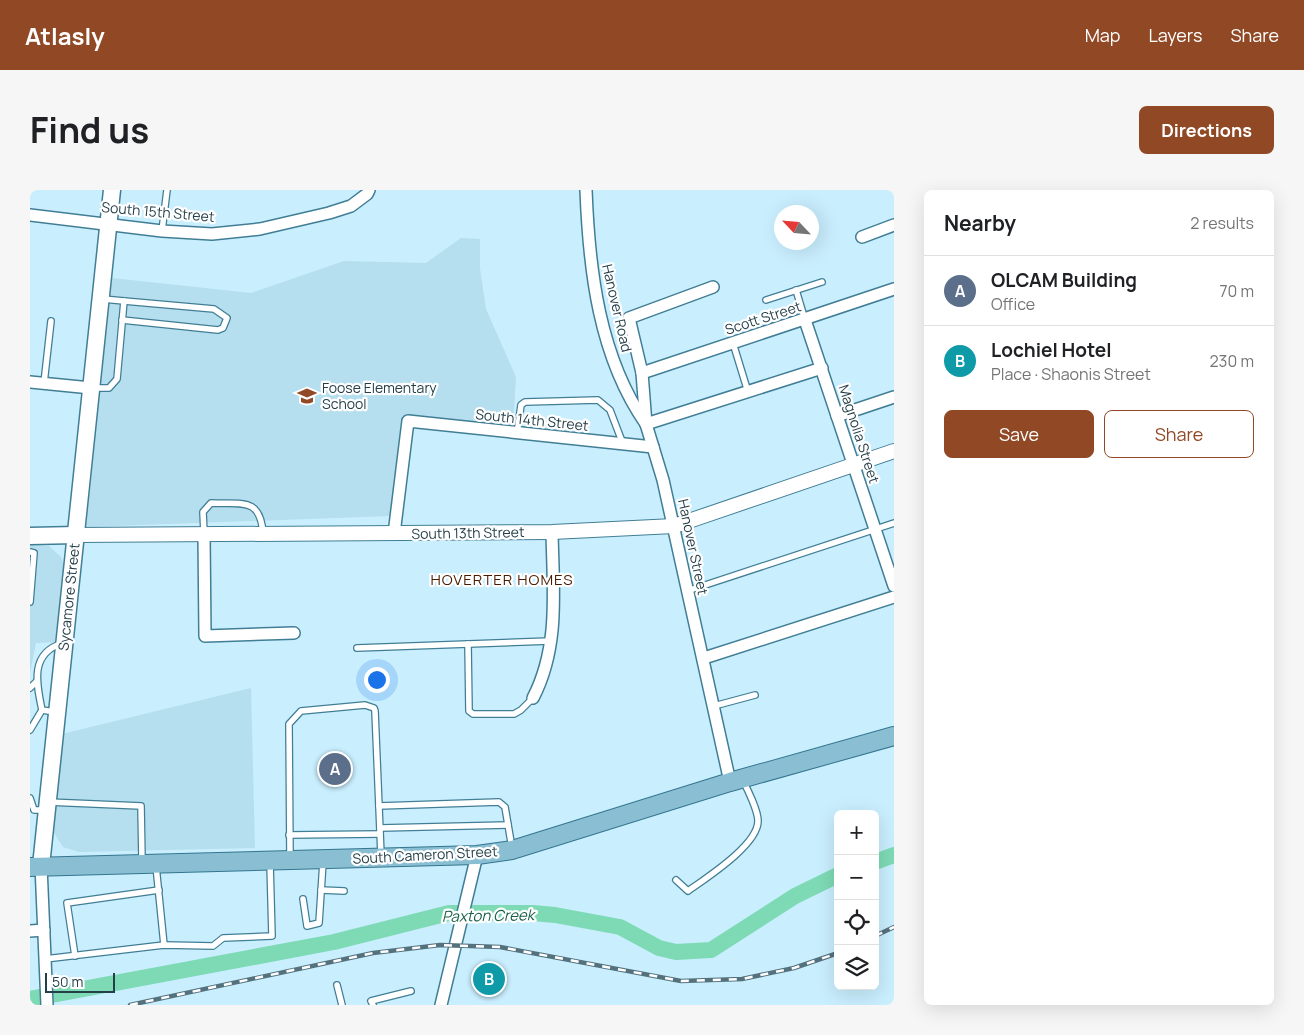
<!DOCTYPE html>
<meta charset="utf-8">
<style>
body{margin:0;font-family:Manrope,sans-serif;background:#f6f6f6;color:#202124}
.controls{position:absolute;right:15px;bottom:15px;display:grid;overflow:hidden;border-radius:8px;box-shadow:0 5px 20px #0002}
.controls button{width:45px;height:45px;display:grid;place-items:center;padding:0;border:0;border-bottom:1px solid #e0e0e0;background:#fff;color:#202124;font:25px sans-serif}
.compass{position:absolute;left:744px;top:15px;width:45px;height:45px;border-radius:50%;background:#fff;box-shadow:0 5px 20px #0002;rotate:296deg}
.scale{position:absolute;left:15px;bottom:12px;width:70px;box-sizing:border-box;padding-left:5px;border:2px solid #253f49;border-top:0;font-size:14px;line-height:18px;white-space:nowrap;color:#253f49;-webkit-text-stroke:4px #fff;paint-order:stroke}
.you{position:absolute;left:346px;top:489px;width:18px;height:18px;margin:-12px;border:4px solid #fff;border-radius:50%;background:#1a73e8;box-shadow:0 0 0 8px #1a73e833}
.badge{display:grid;place-items:center;width:32px;height:32px;border-radius:50%;background:#914925;color:#fff;font-size:16px;font-weight:700}
.pin{position:absolute;translate:-50% -50%;border:2px solid #fff;box-shadow:0 1px 5px #0006}
.list{margin:0;padding:0;list-style:none}
h2{display:flex;justify-content:space-between;align-items:center;height:65px;margin:0;padding:0 20px;font-size:21px}
h2 small{font-size:16px;font-weight:400;color:#757577}
.list li{display:grid;grid-template-columns:32px 1fr auto;gap:15px;align-items:center;box-sizing:border-box;height:70px;padding:0 20px;border-top:1px solid #e0e0e0}
.list b{display:block;font-size:19px;white-space:nowrap}
.list p{margin:0;font-size:16px;white-space:nowrap;color:#757577}
.list em{font-size:16px;font-style:normal;color:#757577}
.actions{display:flex;gap:10px;padding:15px 20px}
.actions a{flex:1;padding:11px 0;border:1px solid #914925;border-radius:8px;text-align:center;font-size:18px;color:#914925}
.actions .main{background:#914925;color:#fff}
.icon{flex:none;width:28px;height:28px;fill:none;stroke:currentColor;stroke-width:2;stroke-linecap:round;stroke-linejoin:round}
.map{position:relative;flex:none;width:864px;height:815px;overflow:hidden;border-radius:8px}
header{display:flex;align-items:center;gap:30px;box-sizing:border-box;height:70px;padding:0 25px;background:#914925;color:#fff}
header strong{font-size:24px}
nav{display:flex;gap:28px;margin-inline-start:auto;font-size:18px}
.intro{display:flex;align-items:center;justify-content:space-between;box-sizing:border-box;height:120px;padding:0 30px}
h1{margin:0;font-size:35px}
.button{padding:12px 22px;border-radius:8px;background:#914925;color:#fff;font-size:18px;font-weight:700}
main{display:flex;gap:30px;padding:0 30px}
aside{flex:1;background:#fff;border-radius:8px;box-shadow:0 5px 20px #0002}
.map>svg:first-child{display:block}
.built{fill:#b5deee}
.lines{fill:none;stroke-linecap:round;stroke-linejoin:round}
.river{stroke:#7ddab4;stroke-width:16}
.service-casing{stroke:#417e95;stroke-width:8}
.minor-casing{stroke:#417e95;stroke-width:14}
.tertiary-casing{stroke:#417e95;stroke-width:16}
.secondary-casing{stroke:#417e95;stroke-width:19}
.primary-casing{stroke:#34768f;stroke-width:20}
.service{stroke:#fff;stroke-width:5.5}
.minor{stroke:#fff;stroke-width:11}
.tertiary{stroke:#fff;stroke-width:14}
.secondary{stroke:#fff;stroke-width:16}
.primary{stroke:#8abfd3;stroke-width:18}
.rail-casing{stroke:#54727d;stroke-width:4.5}
.rail{stroke:#fff;stroke-width:2.5;stroke-dasharray:8;stroke-linecap:butt}
.labels{text-anchor:middle;stroke-width:4.5;stroke-linejoin:round;paint-order:stroke}
.street-label{font-size:14px;fill:#253f49;stroke:#fff}
.poi-label{font-size:14px;fill:#253f49;stroke:#fff;text-anchor:start}
.neighbourhood-label{font-size:15px;letter-spacing:1px;fill:#491b01;stroke:#fff}
.water-label{font-size:15px;font-style:italic;fill:#175f47;stroke:#fff}
</style>
<header>
<strong>Atlasly</strong>
<nav><a>Map</a><a>Layers</a><a>Share</a></nav>
</header>
<div class="intro"><h1>Find us</h1><a class="button">Directions</a></div>
<main>
<div class="map">
<svg width="864" height="815" viewBox="0 0 864 815">
<rect width="100%" height="100%" fill="#c9eefe"/>
<g class="built">
<path d="M431 48 450 49V79L456 119 486 187 483 236 372 226 361 326 56 337 82 88 221 103 314 71 396 73Z"/>
<path d="M0 355 19 356 31 367 35 377 28 452 6 453 0 483Z"/>
<path d="M221 498 225 658 49 662 33 657 24 643 23 633 32 544Z"/>
</g>
<g class="lines">
<g class="river">
<path d="M845 672 864 665"/>
<path d="M0 809 304 752 419 723H503L525 725 590 737 629 758 646 762 681 760 765 706 808 685"/>
</g>
<g class="service-casing">
<g id="service">
<path d="M132 41 137 0"/>
<path d="M766 100 775 130"/>
<path d="M736 110 792 92"/>
<path d="M92 130 188 140 193 138 197 128 184 119 94 111"/>
<path d="M703 153 718 202"/>
<path d="M14 193 21 131"/>
<path d="M62 198H79L87 189 94 111 73 109"/>
<path d="M487 244 491 215 495 212 568 210 580 220 593 254"/>
<path d="M174 343 173 322 181 313C211 315 230 306 233 343"/>
<path d="M0 362 4 363 0 412"/>
<path d="M657 401 864 333"/>
<path d="M438 454 439 521 443 524H484L491 520 503 508"/>
<path d="M327 458 520 451"/>
<path d="M0 498 6 492"/>
<path d="M684 516 725 505"/>
<path d="M25 522 12 520C6 492 0 463 33 453"/>
<path d="M0 540 12 520"/>
<path d="M0 608 4 620H15"/>
<path d="M18 612 111 616 112 671"/>
<path d="M349 616 469 612 475 617 482 658"/>
<path d="M350 638 478 635"/>
<path d="M259 645 350 644"/>
<path d="M260 668 259 534 271 521 335 515 344 518 345 521 351 665"/>
<path d="M126 676 134 755"/>
<path d="M646 690 658 701C676 688 728 655 728 631 728 621 718 600 713 591"/>
<path d="M291 700 314 701"/>
<path d="M273 709 277 736 289 733 293 672"/>
<path d="M45 766 37 713 129 700"/>
<path d="M15 769 134 755 183 756 193 748 242 746 240 673"/>
<path d="M307 795 312 815"/>
<path d="M343 815 341 811 381 801"/>
</g>
</g>
<g class="minor-casing">
<g id="minor">
<path d="M556 0C559 80 569 167 616 234"/>
<path d="M0 25 132 41 182 44 230 39 299 23 321 16 337 4 339 0"/>
<path d="M832 47 864 35"/>
<path d="M683 97 599 128 612 183 616 234 633 290 700 592"/>
<path d="M775 130 864 396"/>
<path d="M612 183 864 99"/>
<path d="M0 192 61 198"/>
<path d="M807 226 864 207"/>
<path d="M616 234 792 178"/>
<path d="M364 344 378 231 623 257"/>
<path d="M174 345 175 446 264 443"/>
<path d="M674 468 864 407"/>
<path d="M503 508C530 456 523 399 522 342"/>
<path d="M11 676 17 815"/>
<path d="M0 741 14 740"/>
<path d="M411 815 447 665"/>
</g>
</g>
<g class="tertiary-casing">
<path id="tertiary" d="M46 345 522 342 644 336 864 261"/>
</g>
<g class="secondary-casing">
<g id="secondary">
<path d="M0 346 46 345"/>
<path d="M11 676 82 0"/>
</g>
</g>
<g class="primary-casing">
<path id="primary" d="M0 677 447 665 482 660 700 592 864 546"/>
</g>
<use href="#service" class="service"/>
<use href="#minor" class="minor"/>
<use href="#tertiary" class="tertiary"/>
<use href="#secondary" class="secondary"/>
<use href="#primary" class="primary"/>
<g class="rail-casing">
<g id="rail">
<path d="M845 746 864 737"/>
<path d="M100 815 343 763 410 755 470 757 651 791 712 789 764 778 808 763"/>
</g>
</g>
<use href="#rail" class="rail"/>
</g>
<defs>
<g id="school-bare" transform="scale(1.5)"><path d="M0-5L7-2L0 1L-7-2ZM-4 1L0 2.5L4 1V4Q0 6-4 4Z" fill="#914925" stroke="#fff" stroke-width="2.5" paint-order="stroke"/></g>
</defs>
<g fill-rule="evenodd">
<use href="#school-bare" x="277" y="206"/>
</g>
<g class="labels">
<g class="street-label">
<text transform="translate(128 22) rotate(5)" y="5">South 15th Street</text>
<text transform="translate(587 118) rotate(77)" y="5">Hanover Road</text>
<text transform="translate(733 128) rotate(-18)" y="5">Scott Street</text>
<text transform="translate(502 230) rotate(6)" y="5">South 14th Street</text>
<text transform="translate(829 244) rotate(72)" y="5">Magnolia Street</text>
<text transform="translate(438 343) rotate(-1)" y="5">South 13th Street</text>
<text transform="translate(663 357) rotate(78)" y="5">Hanover Street</text>
<text transform="translate(39 407) rotate(-84)" y="5">Sycamore Street</text>
<text transform="translate(395 665) rotate(-3)" y="5">South Cameron Street</text>
</g>
<g class="poi-label">
<text x="292" y="203">Foose Elementary<tspan x="292" dy="16">School</tspan></text>
</g>
<g class="neighbourhood-label">
<text x="472" y="395">HOVERTER HOMES</text>
</g>
<g class="water-label">
<text transform="translate(458 726) rotate(-1)" y="5">Paxton Creek</text>
</g>
</g>
</svg>
<div class="controls">
<button>+</button>
<button>−</button>
<button><svg class="icon" aria-label="locate" viewBox="0 0 24 24"><circle cx="12" cy="12" r="6"/><path d="M12 2v4M12 18v4M2 12h4M18 12h4"/></svg></button>
<button><svg class="icon" aria-label="layers" viewBox="0 0 24 24"><path d="M12 4l9 5-9 5-9-5zM3 14l9 5 9-5"/></svg></button>
</div>
<svg class="compass" viewBox="-18 -18 36 36"><path d="M0-13l5 13h-10z" fill="#e53935"/><path d="M0 13l5-13h-10z" fill="#757577"/></svg>
<div class="scale">50 m</div>
<div class="you"></div>
<div class="pin badge" style="left:305px;top:579px;background:#5c6f8a">A</div>
<div class="pin badge" style="left:459px;top:789px;background:#0f9aa8">B</div>
</div>
<aside>
<h2>Nearby<small>2 results</small></h2>
<ul class="list">
<li><span class="badge" style="background:#5c6f8a">A</span><div><b>OLCAM Building</b><p>Office</p></div><em>70 m</em></li>
<li><span class="badge" style="background:#0f9aa8">B</span><div><b>Lochiel Hotel</b><p>Place · Shaonis Street</p></div><em>230 m</em></li>
</ul>
<div class="actions"><a class="main">Save</a><a>Share</a></div>
</aside>
</main>
